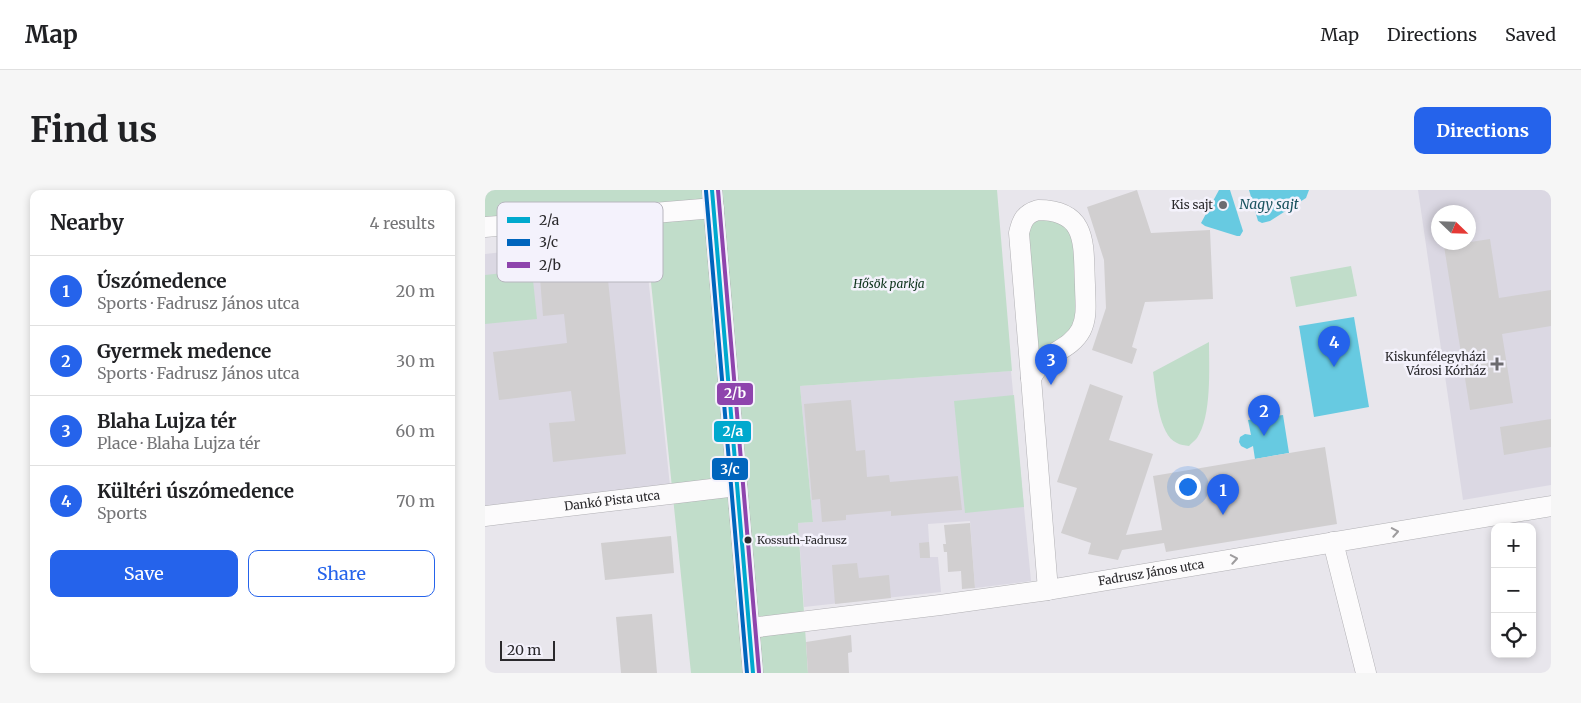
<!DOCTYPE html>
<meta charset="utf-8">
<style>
body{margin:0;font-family:Merriweather,serif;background:#f6f6f6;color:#202124}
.controls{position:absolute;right:15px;bottom:15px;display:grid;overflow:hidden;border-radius:10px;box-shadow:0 2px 8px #0003}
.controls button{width:45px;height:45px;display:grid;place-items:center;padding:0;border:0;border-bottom:1px solid #e0e0e0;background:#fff;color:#202124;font:25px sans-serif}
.compass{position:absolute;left:946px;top:15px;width:45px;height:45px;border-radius:50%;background:#fff;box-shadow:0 2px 8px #0003;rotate:113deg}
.scale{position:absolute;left:15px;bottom:12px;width:55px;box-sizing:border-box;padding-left:5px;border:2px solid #2a292c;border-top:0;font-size:14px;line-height:18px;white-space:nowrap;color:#2a292c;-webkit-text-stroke:4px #f4f2fc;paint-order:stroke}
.you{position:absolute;left:702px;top:296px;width:18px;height:18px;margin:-12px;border:4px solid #fff;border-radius:50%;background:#1a73e8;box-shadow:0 0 0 8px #1a73e833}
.badge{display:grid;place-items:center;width:32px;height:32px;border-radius:50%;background:#2563eb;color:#fff;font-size:16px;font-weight:700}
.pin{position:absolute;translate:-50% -41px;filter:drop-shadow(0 1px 2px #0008)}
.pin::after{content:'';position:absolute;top:26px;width:18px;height:15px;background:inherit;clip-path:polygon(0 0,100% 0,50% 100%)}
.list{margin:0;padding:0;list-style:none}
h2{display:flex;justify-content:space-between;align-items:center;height:65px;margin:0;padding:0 20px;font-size:21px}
h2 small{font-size:16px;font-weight:400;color:#757577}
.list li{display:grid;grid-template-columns:32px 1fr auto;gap:15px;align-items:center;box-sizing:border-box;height:70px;padding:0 20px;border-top:1px solid #e0e0e0}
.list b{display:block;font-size:19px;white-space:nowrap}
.list p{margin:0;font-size:16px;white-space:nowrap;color:#757577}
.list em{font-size:16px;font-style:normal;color:#757577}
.actions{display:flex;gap:10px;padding:15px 20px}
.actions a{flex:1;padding:11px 0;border:1px solid #2563eb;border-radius:10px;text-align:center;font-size:18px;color:#2563eb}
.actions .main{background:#2563eb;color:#fff}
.icon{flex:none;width:28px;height:28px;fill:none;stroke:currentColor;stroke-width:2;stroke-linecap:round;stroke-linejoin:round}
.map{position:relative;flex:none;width:1066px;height:483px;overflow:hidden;border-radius:10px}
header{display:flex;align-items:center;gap:30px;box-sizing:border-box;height:70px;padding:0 25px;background:#fff;border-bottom:1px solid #e0e0e0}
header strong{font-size:24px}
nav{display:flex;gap:28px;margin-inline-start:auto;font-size:18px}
.intro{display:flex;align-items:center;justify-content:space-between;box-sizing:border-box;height:120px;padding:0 30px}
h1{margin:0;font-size:35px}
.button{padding:12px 22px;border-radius:10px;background:#2563eb;color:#fff;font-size:18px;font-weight:700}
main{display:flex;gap:30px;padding:0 30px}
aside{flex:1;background:#fff;border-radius:10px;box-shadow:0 2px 8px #0003}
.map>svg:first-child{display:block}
.built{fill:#dbd8e3;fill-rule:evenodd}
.green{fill:#c1ddca}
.water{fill:#67cae1}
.building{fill:#d1cfd0}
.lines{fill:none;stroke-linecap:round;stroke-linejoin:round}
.minor-casing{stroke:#b1b0b4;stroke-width:21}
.minor{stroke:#fcfbfc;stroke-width:20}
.bus-1-casing{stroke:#f4f2fc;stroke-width:8}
.bus-2-casing{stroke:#f4f2fc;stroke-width:8}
.bus-3-casing{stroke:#f4f2fc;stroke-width:8}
.bus-1{stroke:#00a9ce;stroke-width:4}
.bus-2{stroke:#0065bd;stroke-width:4}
.bus-3{stroke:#8e44ad;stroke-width:4}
.oneway{stroke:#9e9c9e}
.poi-dot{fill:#6c6b6f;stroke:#f4f2fc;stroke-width:2}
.bus-dot{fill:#2a292c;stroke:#f4f2fc;stroke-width:2}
.labels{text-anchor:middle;stroke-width:5;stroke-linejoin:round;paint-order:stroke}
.bus-label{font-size:11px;fill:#2a292c;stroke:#f4f2fc;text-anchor:start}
.poi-label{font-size:12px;fill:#2a292c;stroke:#f4f2fc;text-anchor:end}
.park-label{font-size:12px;font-style:italic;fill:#0c321a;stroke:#f4f2fc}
.street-label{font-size:12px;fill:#2a292c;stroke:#f4f2fc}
.water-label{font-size:14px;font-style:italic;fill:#1a525f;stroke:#f4f2fc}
.key{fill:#f4f2fc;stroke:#b7b6be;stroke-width:1}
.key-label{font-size:14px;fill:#2a292c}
.line-badge{stroke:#f4f2fc;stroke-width:2}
.badge-label{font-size:14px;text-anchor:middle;font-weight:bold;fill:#fff}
</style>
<header>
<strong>Map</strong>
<nav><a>Map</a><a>Directions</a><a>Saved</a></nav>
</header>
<div class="intro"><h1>Find us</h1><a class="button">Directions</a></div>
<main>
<aside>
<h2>Nearby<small>4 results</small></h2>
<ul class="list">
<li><span class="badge">1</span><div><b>Úszómedence</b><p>Sports · Fadrusz János utca</p></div><em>20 m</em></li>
<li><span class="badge">2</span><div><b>Gyermek medence</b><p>Sports · Fadrusz János utca</p></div><em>30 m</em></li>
<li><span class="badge">3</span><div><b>Blaha Lujza tér</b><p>Place · Blaha Lujza tér</p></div><em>60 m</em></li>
<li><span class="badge">4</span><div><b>Kültéri úszómedence</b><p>Sports</p></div><em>70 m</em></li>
</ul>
<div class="actions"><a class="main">Save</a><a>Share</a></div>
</aside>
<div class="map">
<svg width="1066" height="483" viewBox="0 0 1066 483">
<rect width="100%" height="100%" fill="#e8e6ec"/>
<g class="built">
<path d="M933 0H1066V295L978 310ZM954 22H984V52H954Z"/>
<path d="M159 47 185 296 0 316V64Z"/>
<path d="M526 181 546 391 490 398 485 331 443 334 445 367H453L456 402 319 417 313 333 328 332 315 196Z"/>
</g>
<g class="green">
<path d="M0 0H512L527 181 315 196 328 332 313 333 323 483H206L159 24 0 37Z"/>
<path d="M543 24 590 34 601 127 551 179Z"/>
<path d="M866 76 872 106 811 117 805 87Z"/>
<path d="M47 80 52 129 0 134V85Z"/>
<path d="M724 152C724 178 727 226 712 248 710 251 706 253 704 256 700 255 695 255 692 253 673 245 671 200 668 182Z"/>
<path d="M529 205 539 317 480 323 469 211Z"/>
</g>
<g class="water">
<path d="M734 0H745L758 41 755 46H752L720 36 716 33Z"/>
<path d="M764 0H824L821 8 785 31 777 33 773 31Z"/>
<path d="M869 127 884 217 829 227 814 136Z"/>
<path d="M798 225 804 263 770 269 768 256 762 259 756 256 754 252 755 247 760 244 766 245 763 230Z"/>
</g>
<g class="building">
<path d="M652 0 666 43 725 40 728 109 660 112 647 157 652 159 647 174 607 160 621 118 619 70 602 17Z"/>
<path d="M1005 49 1014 108 1066 100V136L1017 144 1028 213 985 220 959 56Z"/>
<path d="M122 80 141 264 68 272 64 233 90 231 86 201 14 210 8 162 82 153 79 124 58 126 55 88Z"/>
<path d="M605 194 638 206 624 250 668 264 641 345 677 340 668 286 840 257 852 334 681 362 679 353 637 360 633 370 603 364 606 353 576 343 592 298 572 292Z"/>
<path d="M366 210 371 261 380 260 382 287 404 285 405 292 473 286 477 320 406 326V321L361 325V330L337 332 335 309 327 310 319 214Z"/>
<path d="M1066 229V257L1019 265 1015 237Z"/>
<path d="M485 333 490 398 477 399 476 381 463 382 462 362H459L458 354H461L459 335Z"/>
<path d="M186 346 189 383 120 390 116 353Z"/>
<path d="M444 352 445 368H435L434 353Z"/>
<path d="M372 373 374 388 404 385 406 408 350 414 347 375Z"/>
<path d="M167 424 172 483H136L131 427Z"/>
<path d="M366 445 367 462 363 463 364 483H323L321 452Z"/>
</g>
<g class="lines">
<g class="minor-casing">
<g id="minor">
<path d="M227 0 268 483"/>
<path d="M553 20C604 20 598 56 600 95 600 110 603 126 596 140 588 155 573 160 561 169 554 174 550 181 546 188L534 43C537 30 540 24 553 20Z"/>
<path d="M0 37 229 18"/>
<path d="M546 188 563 400"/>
<path id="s1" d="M0 326 252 296"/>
<path d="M848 352 881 483"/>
<path id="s2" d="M265 438 455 415 563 400 1066 316"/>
</g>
</g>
<use href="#minor" class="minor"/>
<g class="bus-1-casing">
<path id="bus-1" d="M227 0 268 483"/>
</g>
<g class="bus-2-casing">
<path id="bus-2" d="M221 1 262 483"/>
</g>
<g class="bus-3-casing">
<path id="bus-3" d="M233 0 274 482"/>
</g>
<use href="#bus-1" class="bus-1"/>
<use href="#bus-2" class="bus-2"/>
<use href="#bus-3" class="bus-3"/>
</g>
<defs><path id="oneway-chevron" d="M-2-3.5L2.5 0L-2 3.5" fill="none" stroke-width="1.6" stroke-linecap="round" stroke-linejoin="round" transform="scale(1.25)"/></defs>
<g class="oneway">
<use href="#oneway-chevron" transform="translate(910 342) rotate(-10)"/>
<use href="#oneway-chevron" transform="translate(749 369) rotate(-10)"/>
</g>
<g class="poi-dot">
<circle cx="738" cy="15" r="5"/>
<path d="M1009.5 166.5h5v5h5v5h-5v5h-5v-5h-5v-5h5z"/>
</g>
<circle class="bus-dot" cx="263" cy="350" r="4.5"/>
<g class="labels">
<g class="bus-label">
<text x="272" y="354">Kossuth-Fadrusz</text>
</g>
<g class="poi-label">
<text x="728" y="19">Kis sajt</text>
<text x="1001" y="171">Kiskunfélegyházi<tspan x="1001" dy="14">Városi Kórház</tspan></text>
</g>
<g class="park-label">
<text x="404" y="98">Hősök parkja</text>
</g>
<g class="street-label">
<text dy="4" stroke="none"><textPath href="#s1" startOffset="128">Dankó Pista utca</textPath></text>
<text dy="4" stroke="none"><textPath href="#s2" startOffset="405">Fadrusz János utca</textPath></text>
</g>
<g class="water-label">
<text x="784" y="19">Nagy sajt</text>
</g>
</g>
<rect x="12" y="12" width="166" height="80" rx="8" class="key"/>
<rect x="22" y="27" width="23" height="6" fill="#00a9ce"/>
<rect x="22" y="49" width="23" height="7" fill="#0065bd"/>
<rect x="22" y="72" width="23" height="6" fill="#8e44ad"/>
<g class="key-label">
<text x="54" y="35">2/a</text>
<text x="54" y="57">3/c</text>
<text x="54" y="80">2/b</text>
</g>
<g class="line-badge">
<rect x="231" y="192" width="38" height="24" rx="5" fill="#8e44ad"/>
<rect x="228" y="230" width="39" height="23" rx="5" fill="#00a9ce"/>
<rect x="226" y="267" width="38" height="24" rx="5" fill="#0065bd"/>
</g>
<g class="badge-label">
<text x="250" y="208">2/b</text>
<text x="248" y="246">2/a</text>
<text x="245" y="284">3/c</text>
</g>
</svg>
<div class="controls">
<button>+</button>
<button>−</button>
<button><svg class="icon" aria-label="locate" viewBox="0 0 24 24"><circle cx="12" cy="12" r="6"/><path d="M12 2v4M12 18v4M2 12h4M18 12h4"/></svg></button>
</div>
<svg class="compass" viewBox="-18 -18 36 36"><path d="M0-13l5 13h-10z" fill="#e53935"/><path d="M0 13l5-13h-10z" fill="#757577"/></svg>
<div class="scale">20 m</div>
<div class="you"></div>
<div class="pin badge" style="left:738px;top:325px">1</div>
<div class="pin badge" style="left:779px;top:246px">2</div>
<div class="pin badge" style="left:566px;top:195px">3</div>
<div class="pin badge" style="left:849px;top:177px">4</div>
</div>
</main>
